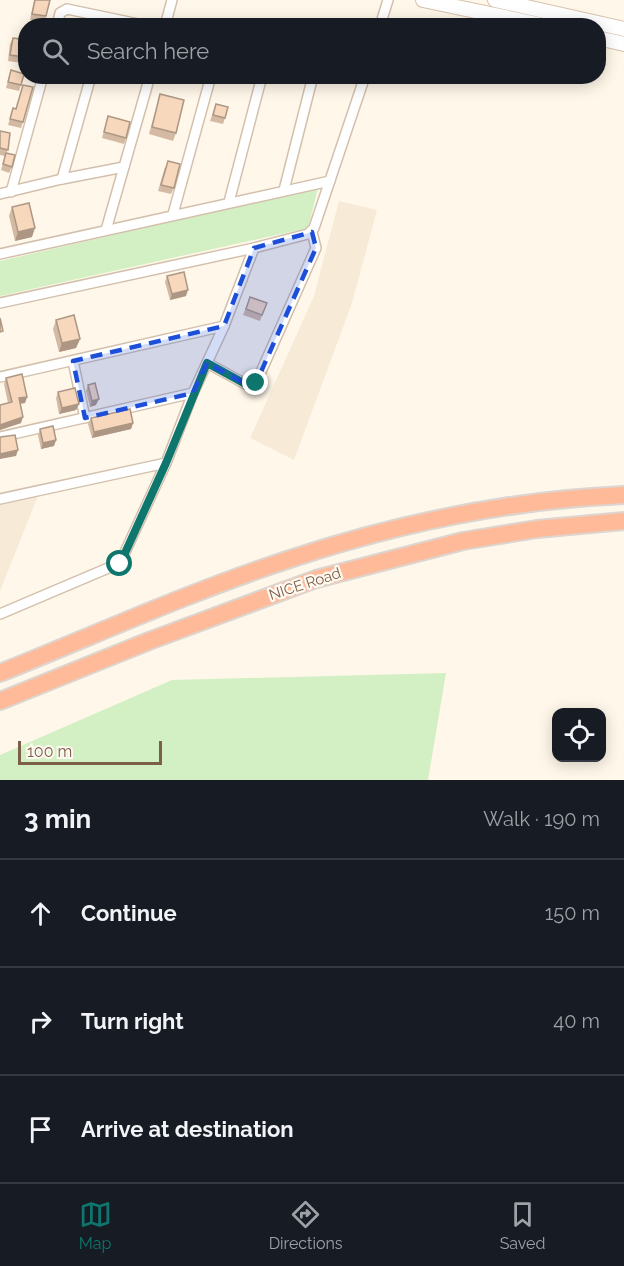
<!DOCTYPE html>
<meta charset="utf-8">
<style>
body{margin:0;font-family:Raleway,sans-serif;background:#20242c;color:#f1f3f6}
.controls{position:absolute;right:18px;bottom:18px;display:grid;overflow:hidden;border-radius:12px;box-shadow:0 3px 15px #0003}
.controls button{width:54px;height:54px;display:grid;place-items:center;padding:0;border:0;border-bottom:2px solid #363941;background:#171b24;color:#f1f3f6;font:30px sans-serif}
.scale{position:absolute;left:18px;bottom:15px;width:144px;box-sizing:border-box;padding-left:6px;border:3px solid #7d5e48;border-top:0;font-size:16px;line-height:21px;white-space:nowrap;color:#7d5e48;-webkit-text-stroke:4px #fffaf1;paint-order:stroke}
.stop{position:absolute;width:18px;height:18px;margin:-14px;border:4px solid #0f766e;border-radius:50%;background:#fff}
.stop.end{background:#0f766e;border-color:#fff;box-shadow:0 2px 6px #0008}
.list{margin:0;padding:0;list-style:none}
h2{display:flex;justify-content:space-between;align-items:center;height:78px;margin:0;padding:0 24px;font-size:26px}
h2 small{font-size:20px;font-weight:400;color:#9ea1a6}
.list li{display:grid;grid-template-columns:39px 1fr auto;gap:18px;align-items:center;box-sizing:border-box;height:108px;padding:0 24px;border-top:2px solid #363941}
.list b{display:block;font-size:22px;white-space:nowrap}
.list em{font-size:20px;font-style:normal;color:#9ea1a6}
.icon{flex:none;width:33px;height:33px;fill:none;stroke:currentColor;stroke-width:2;stroke-linecap:round;stroke-linejoin:round}
.map{position:relative;flex:none;width:624px;height:780px;overflow:hidden}
.search{position:absolute;background:#171b24;box-shadow:0 3px 15px #0003;left:18px;right:18px;top:18px;height:66px;display:flex;align-items:center;gap:15px;box-sizing:border-box;padding:0 21px;border-radius:24px;color:#9ea1a6;font-size:22px}
.sheet{height:402px;background:#171b24}
nav{display:flex;justify-content:space-around;align-items:center;box-sizing:border-box;height:84px;border-top:2px solid #363941;background:#171b24;font-size:16px;color:#9ea1a6}
nav a{display:grid;justify-items:center;gap:3px}
nav .on{color:#0f766e}
.map>svg:first-child{display:block}
.residential{fill:#f7ead6}
.green{fill:#d3efc4}
.lines{fill:none;stroke-linecap:round;stroke-linejoin:round}
.minor-casing{stroke:#d3c0ac;stroke-width:12}
.secondary-casing{stroke:#d9c2ab;stroke-width:16}
.motorway-casing{stroke:#ddd5cf;stroke-width:20}
.minor{stroke:#fff;stroke-width:9}
.secondary{stroke:#fff;stroke-width:14}
.motorway{stroke:#ffba99;stroke-width:16}
.wall{fill:#d4baa3}
.shaded-wall{fill:#ad9784}
.building{fill:#f7d8bd;stroke:#ad9784;stroke-width:1.5}
.route{stroke:#0f766e;stroke-width:8}
.marked{fill:#1d4ed8;fill-opacity:0.2;stroke:#1d4ed8;stroke-width:4.5;stroke-dasharray:12 8;stroke-linejoin:round}
.labels{text-anchor:middle;stroke-width:4.5;stroke-linejoin:round;paint-order:stroke}
.street-label{font-size:15px;fill:#7d5e48;stroke:#fffaf1}
</style>
<div class="map">
<svg width="624" height="780" viewBox="0 0 624 780">
<rect width="100%" height="100%" fill="#fff7e9"/>
<g class="residential">
<path d="M339 201 377 210 352 303 294 460 250 438 314 296Z"/>
<path d="M39 493 0 591V501Z"/>
</g>
<g class="green">
<path d="M318 188 308 228 0 296V261Z"/>
<path d="M446 673 428 780H0V755L172 680Z"/>
</g>
<g class="lines">
<g class="minor-casing">
<g id="minor">
<path d="M57 26 60 13 67 9 148 26"/>
<path d="M165 26 172 0"/>
<path d="M380 26 388 0"/>
<path d="M62 179 91 76"/>
<path d="M284 190 313 76"/>
<path d="M11 192 43 76"/>
<path d="M0 194 62 179 124 167"/>
<path d="M229 202 262 76"/>
<path d="M173 214 211 76"/>
<path d="M106 230 150 76"/>
<path d="M0 254 330 181"/>
<path d="M0 303 254 248 308 234 314 228 365 76"/>
<path d="M73 361 85 418"/>
<path d="M207 363 249 386 256 383 316 248 312 232"/>
<path d="M0 377 224 326"/>
<path d="M0 437 193 393"/>
<path d="M0 499 166 463"/>
<path d="M0 614 120 563 166 463 193 393 224 326 254 248"/>
</g>
</g>
<g class="secondary-casing">
<g id="secondary">
<path d="M423 0 547 26"/>
<path d="M495 0 624 29"/>
<path d="M598 38 624 44"/>
</g>
</g>
<g class="motorway-casing">
<g id="motorway">
<path d="M0 673C95 635 189 592 287 560 395 524 510 500 624 495"/>
<path d="M0 701 149 641 316 579 463 541 537 529 624 521"/>
</g>
</g>
<use href="#minor" class="minor"/>
<use href="#secondary" class="secondary"/>
<use href="#motorway" class="motorway"/>
</g>
<g class="wall">
<path d="M34 0H50L45 20 53 26H39L40 21 30 20Z"/>
<path d="M13 38 24 57 22 63 8 61 10 44Z"/>
<path d="M11 70 21 85 19 91 6 88Z"/>
<path d="M23 85V122L21 128 8 125 13 108H16Z"/>
<path d="M160 94 176 133 173 141 149 134Z"/>
<path d="M216 104 225 118 223 124 210 121Z"/>
<path d="M108 116 126 138 124 144 102 138Z"/>
<path d="M0 131 8 150 6 153 12 167 9 173 1 170 5 156 0 155Z"/>
<path d="M165 167 174 188 171 194 158 191Z"/>
<path d="M12 207 32 237 15 241 9 216Z"/>
<path d="M167 276 186 296 170 300 165 282Z"/>
<path d="M250 297 267 303 260 321 243 315Z"/>
<path d="M56 320 80 339 76 348 59 352 53 329Z"/>
<path d="M6 378 27 397 25 403 20 404 21 423 0 430V405L8 403 4 384Z"/>
<path d="M88 385 96 405 90 407 86 391Z"/>
<path d="M58 392 79 404 76 410 59 414 56 398Z"/>
<path d="M91 418 133 423 131 429 92 438 88 424Z"/>
<path d="M40 429 56 440 54 446 41 449 38 435Z"/>
</g>
<g class="shaded-wall">
<path d="M35 228 32 237 15 241 18 232Z"/>
<path d="M188 290 186 296 170 300 172 294Z"/>
<path d="M80 339 76 348 59 352 62 343Z"/>
<path d="M27 397 25 403 17 404 19 398Z"/>
<path d="M99 399 96 405 90 407 92 401Z"/>
<path d="M79 404 76 410 59 414 62 408Z"/>
<path d="M23 417 21 423 0 430V425Z"/>
<path d="M133 423 131 429 92 438 94 432Z"/>
<path d="M56 440 54 446 41 449 43 443Z"/>
<path d="M18 450 16 456 0 459V454Z"/>
</g>
<g class="building">
<path d="M35 0H50L46 16 32 14Z"/>
<path d="M41 19 54 24 53 26H40Z"/>
<path d="M13 38 26 40 24 57 10 55Z"/>
<path d="M11 70 24 74 21 85 8 82Z"/>
<path d="M23 85 33 87 23 122 10 119 13 108 16 109Z"/>
<path d="M160 94 184 100 176 133 152 127Z"/>
<path d="M216 104 228 107 225 118 213 115Z"/>
<path d="M108 116 130 122 126 138 104 132Z"/>
<path d="M0 131 10 133 8 150 0 148Z"/>
<path d="M6 153 15 155 12 167 3 164Z"/>
<path d="M168 161 180 164 174 188 161 185Z"/>
<path d="M29 203 35 228 18 232 12 207Z"/>
<path d="M184 272 188 290 172 294 167 276Z"/>
<path d="M250 297 267 303 262 315 246 309Z"/>
<path d="M74 315 80 339 62 343 56 320Z"/>
<path d="M0 318 3 331 0 332Z"/>
<path d="M22 374 27 397 19 398 23 417 0 425V405L12 402 6 378Z"/>
<path d="M95 383 99 399 92 401 88 385Z"/>
<path d="M75 388 79 404 62 408 58 392Z"/>
<path d="M130 409 133 423 94 432 91 418Z"/>
<path d="M53 426 56 440 43 443 40 429Z"/>
<path d="M15 435 18 450 0 454V437Z"/>
</g>
<g class="lines">
<path class="route" d="M120 564 166 463 207 363 249 386 256 383"/>
</g>
<path class="marked" d="M312 232 316 248 256 383 249 386 207 363 193 393 85 418 73 361 224 326 254 248Z"/>
<g class="labels">
<g class="street-label">
<text transform="translate(305 584) rotate(-18)" y="5">NICE Road</text>
</g>
</g>
</svg>
<div class="controls">
<button><svg class="icon" aria-label="locate" viewBox="0 0 24 24"><circle cx="12" cy="12" r="6"/><path d="M12 2v4M12 18v4M2 12h4M18 12h4"/></svg></button>
</div>
<div class="scale">100 m</div>
<div class="stop" style="left:120px;top:564px"></div>
<div class="stop end" style="left:256px;top:383px"></div>
<div class="search"><svg class="icon" aria-label="search" viewBox="0 0 24 24"><circle cx="10" cy="10" r="6"/><path d="M15 15l6 6"/></svg>Search here</div>
</div>
<section class="sheet">
<h2>3 min<small>Walk · 190 m</small></h2>
<ul class="list">
<li><svg class="icon" aria-label="ahead" viewBox="0 0 24 24"><path d="M12 20V5M6 11l6-6 6 6"/></svg><div><b>Continue</b></div><em>150 m</em></li>
<li><svg class="icon" aria-label="right" viewBox="0 0 24 24"><path d="M7 20v-9h11M14 6l5 5-5 5"/></svg><div><b>Turn right</b></div><em>40 m</em></li>
<li><svg class="icon" aria-label="arrive" viewBox="0 0 24 24"><path d="M6 21V4h12l-3 4 3 4H6"/></svg><div><b>Arrive at destination</b></div></li>
</ul>
</section>
<nav>
<a class="on"><svg class="icon" aria-label="map" viewBox="0 0 24 24"><path d="M3 6l6-2 6 2 6-2v14l-6 2-6-2-6 2zM9 4v14M15 6v14"/></svg>Map</a>
<a><svg class="icon" aria-label="directions" viewBox="0 0 24 24"><path d="M12 3l9 9-9 9-9-9zM9 14v-3h6M13 9l2 2-2 2"/></svg>Directions</a>
<a><svg class="icon" aria-label="saved" viewBox="0 0 24 24"><path d="M7 4h10v16l-5-4-5 4z"/></svg>Saved</a>
</nav>
